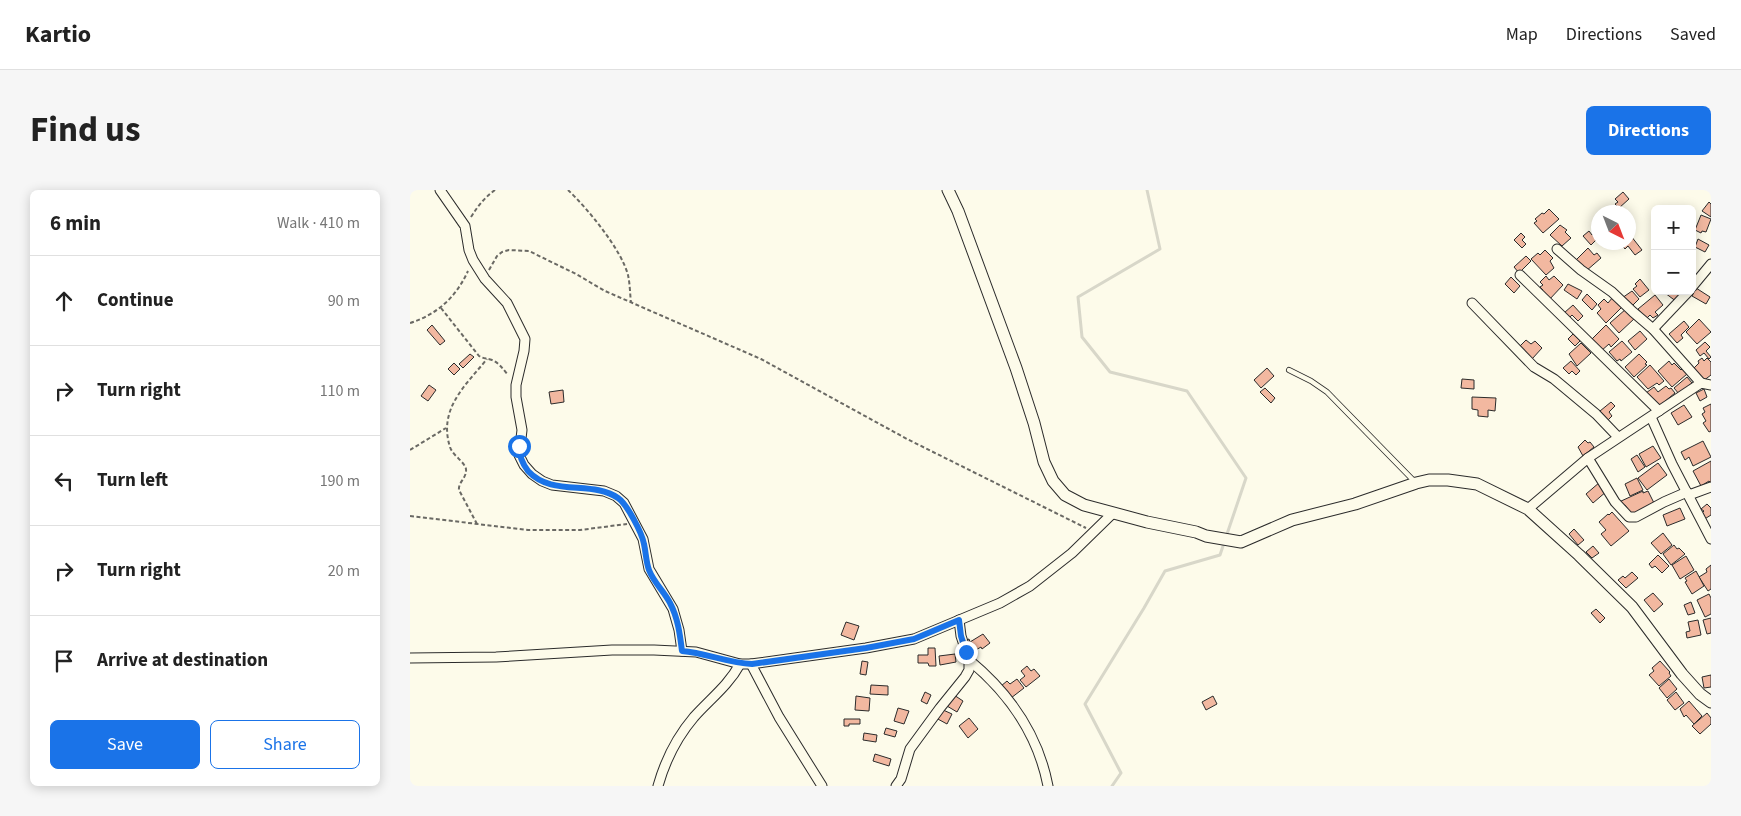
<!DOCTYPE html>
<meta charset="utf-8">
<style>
body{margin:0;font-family:"Source Sans 3",sans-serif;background:#f6f6f6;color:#222}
.controls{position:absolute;right:15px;top:15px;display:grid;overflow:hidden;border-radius:8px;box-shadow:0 2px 12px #0003}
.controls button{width:45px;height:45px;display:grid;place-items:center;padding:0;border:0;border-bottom:1px solid #e0e0e0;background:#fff;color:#222;font:25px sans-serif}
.compass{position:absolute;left:1181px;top:15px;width:45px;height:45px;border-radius:50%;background:#fff;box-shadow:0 2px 12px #0003;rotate:138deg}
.stop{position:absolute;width:15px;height:15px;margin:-11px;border:4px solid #1a73e8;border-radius:50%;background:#fff}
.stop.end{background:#1a73e8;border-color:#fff;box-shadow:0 1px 5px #0008}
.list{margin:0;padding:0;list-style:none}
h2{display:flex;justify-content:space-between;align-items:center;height:65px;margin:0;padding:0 20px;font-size:21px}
h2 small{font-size:16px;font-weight:400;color:#767676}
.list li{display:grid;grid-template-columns:32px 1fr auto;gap:15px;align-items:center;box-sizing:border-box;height:90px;padding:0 20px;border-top:1px solid #e0e0e0}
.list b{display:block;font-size:19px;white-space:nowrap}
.list em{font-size:16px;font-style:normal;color:#767676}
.actions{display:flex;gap:10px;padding:15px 20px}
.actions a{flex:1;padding:11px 0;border:1px solid #1a73e8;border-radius:8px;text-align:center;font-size:18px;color:#1a73e8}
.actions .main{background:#1a73e8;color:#fff}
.icon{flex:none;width:28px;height:28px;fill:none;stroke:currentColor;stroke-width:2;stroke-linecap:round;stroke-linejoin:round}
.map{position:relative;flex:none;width:1301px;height:596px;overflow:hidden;border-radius:8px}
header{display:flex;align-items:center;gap:30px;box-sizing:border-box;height:70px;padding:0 25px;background:#fff;border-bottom:1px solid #e0e0e0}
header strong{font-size:24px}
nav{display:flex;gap:28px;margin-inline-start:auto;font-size:18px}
.intro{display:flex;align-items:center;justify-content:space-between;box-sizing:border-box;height:120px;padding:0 30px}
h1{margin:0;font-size:35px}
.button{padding:12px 22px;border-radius:8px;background:#1a73e8;color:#fff;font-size:18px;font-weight:700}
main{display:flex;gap:30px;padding:0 30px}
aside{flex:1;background:#fff;border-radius:8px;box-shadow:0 2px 12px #0003}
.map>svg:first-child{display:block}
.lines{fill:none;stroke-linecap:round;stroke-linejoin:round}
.stream{stroke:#d8d7c9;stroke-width:3}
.building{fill:#f2b8a0;stroke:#2b2b2b}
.service-casing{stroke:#2b2b2b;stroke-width:6}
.minor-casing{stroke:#2b2b2b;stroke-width:11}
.tertiary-casing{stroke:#2b2b2b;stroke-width:13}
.path{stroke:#6a6964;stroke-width:2;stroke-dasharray:4 2.5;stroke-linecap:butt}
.service{stroke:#fdfbea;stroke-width:4.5}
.minor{stroke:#fdfbea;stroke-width:9}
.tertiary{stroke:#fdfbea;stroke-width:11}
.route{stroke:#1a73e8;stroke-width:6}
</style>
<header>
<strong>Kartio</strong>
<nav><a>Map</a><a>Directions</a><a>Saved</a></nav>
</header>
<div class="intro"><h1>Find us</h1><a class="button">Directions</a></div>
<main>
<aside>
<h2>6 min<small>Walk · 410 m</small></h2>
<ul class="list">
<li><svg class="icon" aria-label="ahead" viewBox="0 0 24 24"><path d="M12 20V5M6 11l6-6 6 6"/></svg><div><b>Continue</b></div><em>90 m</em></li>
<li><svg class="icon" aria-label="right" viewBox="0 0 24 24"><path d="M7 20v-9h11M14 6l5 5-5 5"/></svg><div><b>Turn right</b></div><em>110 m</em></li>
<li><svg class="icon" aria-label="left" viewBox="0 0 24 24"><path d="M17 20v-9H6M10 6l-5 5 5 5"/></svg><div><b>Turn left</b></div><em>190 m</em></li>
<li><svg class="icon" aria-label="right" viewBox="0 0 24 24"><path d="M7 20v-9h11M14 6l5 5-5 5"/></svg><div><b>Turn right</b></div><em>20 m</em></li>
<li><svg class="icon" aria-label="arrive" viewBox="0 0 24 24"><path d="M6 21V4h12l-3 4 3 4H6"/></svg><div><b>Arrive at destination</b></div></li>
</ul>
<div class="actions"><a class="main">Save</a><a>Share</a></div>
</aside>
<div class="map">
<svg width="1301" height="596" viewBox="0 0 1301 596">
<rect width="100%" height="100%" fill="#fdfbea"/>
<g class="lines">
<g class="stream">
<path d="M737 0 750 59 668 107 672 147 700 182 777 201 836 288 816 347"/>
<path d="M702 596 711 583 675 514 734 418 755 381 810 365 814 353"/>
</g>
</g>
<g class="building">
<path d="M1213 2 1219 9 1209 18 1205 14 1208 12 1205 9Z"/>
<path d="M1299 12 1301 14V27L1292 21Z"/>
<path d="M1139 19 1149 29 1133 43 1124 33 1127 31 1125 29 1132 23 1134 24Z"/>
<path d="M1291 25 1301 29 1296 42 1292 41 1291 43 1285 40Z"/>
<path d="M1150 35 1157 40 1155 42 1161 48 1152 56 1140 45Z"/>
<path d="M1179 41 1182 45 1186 42 1188 45V48L1181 55 1173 46Z"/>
<path d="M1111 43 1115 47 1112 50 1116 54 1112 58 1104 50Z"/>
<path d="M1221 46 1232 60 1225 65 1218 56 1215 59 1211 54 1218 52V48Z"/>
<path d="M1288 49 1299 55 1295 62 1285 57Z"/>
<path d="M1178 58 1184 65 1187 63 1191 68 1176 81 1166 70Z"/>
<path d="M1135 60 1143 68 1140 71 1144 78 1136 85 1121 69 1128 63 1130 65Z"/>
<path d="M1116 66 1121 71 1109 83 1104 77Z"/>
<path d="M1136 86 1139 90 1144 86 1153 95 1138 111 1130 103 1133 100 1130 97 1133 95 1130 92Z"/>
<path d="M1101 87 1110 96 1104 103 1095 94Z"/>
<path d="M1230 89 1239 100 1230 107 1223 99 1227 96 1225 94Z"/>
<path d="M1158 94 1172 101 1167 109 1154 100Z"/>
<path d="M1286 98 1300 107 1296 114 1282 106Z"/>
<path d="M1222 101 1229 109 1220 118 1212 108Z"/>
<path d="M1256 101H1275L1267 112 1255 103Z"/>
<path d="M1177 104 1187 114 1182 120 1172 110Z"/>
<path d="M1245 105 1253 115 1245 122 1248 125 1243 128 1240 125 1236 129 1228 119Z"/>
<path d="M1203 107 1212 117 1196 133 1187 123 1191 119 1188 115 1194 109 1198 113Z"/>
<path d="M1163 115 1173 126 1168 131 1162 125 1159 128 1154 123Z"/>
<path d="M1216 119 1225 128 1209 143 1200 133Z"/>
<path d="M1289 129 1301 142 1287 154 1276 142Z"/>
<path d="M1274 131 1279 137 1271 145 1273 148 1267 153 1259 144Z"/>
<path d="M22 135 35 151 30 155 17 140Z"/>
<path d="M1196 135 1209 149 1201 157 1199 154 1191 161 1181 150Z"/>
<path d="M1230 141 1237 149 1225 160 1218 151Z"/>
<path d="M1163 144 1170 151 1165 156 1158 149Z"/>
<path d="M1116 150 1121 154 1125 151 1132 158 1122 169 1109 157Z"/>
<path d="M1212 151 1222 162 1211 171 1210 169 1207 171 1199 162Z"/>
<path d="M1295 152 1300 157 1296 161 1301 167 1299 169 1294 163 1290 166 1286 160Z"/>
<path d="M1171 153 1181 163 1167 176 1159 164Z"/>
<path d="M60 164 64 167 53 178 49 174Z"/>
<path d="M1229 164 1237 172 1235 174 1237 175 1224 187 1215 177Z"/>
<path d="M1292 168 1294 171 1297 168 1301 172V185L1293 191 1283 179 1289 173 1288 171Z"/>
<path d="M1161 171 1170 181 1166 185 1162 181 1159 184 1153 178Z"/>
<path d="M1259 171 1262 175 1264 173 1271 180 1272 179 1277 184 1262 197 1248 181Z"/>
<path d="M44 173 50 179 44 185 38 179Z"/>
<path d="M1240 175 1254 191 1249 195 1247 193 1238 199 1227 187Z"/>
<path d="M857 178 864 186 851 198 844 190Z"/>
<path d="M1277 187 1282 193 1269 204 1264 198Z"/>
<path d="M1052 189 1064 190V199L1051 198Z"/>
<path d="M19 195 26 200 18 211 11 206Z"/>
<path d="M1256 196 1259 199 1261 198 1265 203 1248 217 1236 203 1244 197 1248 202Z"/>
<path d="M855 198 865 208 861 213 850 202Z"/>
<path d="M1294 199 1297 207 1290 211 1286 203Z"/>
<path d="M153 200 154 212 141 214 139 202Z"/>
<path d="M1062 207 1086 208 1085 221 1078 220V227L1068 226V220L1062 219Z"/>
<path d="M1201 212 1205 216 1199 222 1202 226 1198 230 1190 221Z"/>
<path d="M1301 214V241L1299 242 1293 233 1296 231 1292 224 1295 222 1293 218Z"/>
<path d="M1274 215 1282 227 1268 235 1261 223Z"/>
<path d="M1175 250 1178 253 1180 252 1184 257 1173 266 1168 257Z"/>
<path d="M1293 251 1301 267 1283 276 1279 267 1275 270 1271 262Z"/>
<path d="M1243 256 1251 268 1236 277 1229 264Z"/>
<path d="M1227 265 1235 277 1228 282 1221 269Z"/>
<path d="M1301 271V293L1299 291 1291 296 1283 281Z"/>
<path d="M1248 273 1257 285 1237 300 1228 288Z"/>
<path d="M1227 288 1233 300 1220 306 1215 294Z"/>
<path d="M1190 292 1197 301 1183 313 1176 304Z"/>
<path d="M1233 301V303L1238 301 1245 315 1222 325 1215 315 1211 317 1209 312Z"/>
<path d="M1297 314 1301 318V325L1293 330 1289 326 1294 321 1291 319Z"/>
<path d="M1270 318 1275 329 1257 336 1253 325Z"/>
<path d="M1202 322 1219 341 1201 356 1191 344 1196 340 1189 332 1198 324 1199 325Z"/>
<path d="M1164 339 1174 350 1168 355 1159 344Z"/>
<path d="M1253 343 1262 355 1251 364 1241 353Z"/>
<path d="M1264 355 1267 359 1269 358 1275 364 1261 375 1253 364Z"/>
<path d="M1183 356 1189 363 1182 368 1176 362Z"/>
<path d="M1248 365 1259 376 1252 383 1245 376 1242 378 1239 374Z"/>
<path d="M1276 366 1284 380 1270 389 1262 375Z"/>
<path d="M1301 375V399L1298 401 1289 387 1297 382 1296 379Z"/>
<path d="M1286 381 1294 396 1282 404 1275 392 1277 391 1275 388Z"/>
<path d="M1222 382 1228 388 1216 398 1208 390 1213 386 1215 388Z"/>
<path d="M1243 403 1253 414 1244 422 1234 410Z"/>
<path d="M1299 404 1301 408V424L1295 427 1287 410Z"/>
<path d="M1281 412 1285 423 1278 425 1274 415Z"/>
<path d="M1186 419 1195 428 1190 433 1181 423Z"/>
<path d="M1301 428V443L1297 444 1293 430Z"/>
<path d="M1288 430 1291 445 1277 448 1276 442 1280 441 1278 432Z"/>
<path d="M436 432 449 436 444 450 431 445Z"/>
<path d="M573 444 580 453 572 459 571 457 564 461 560 456 557 457 554 451 559 449 560 452Z"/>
<path d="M518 458H525L526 476H519L518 473H508V465H518Z"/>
<path d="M545 464 546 472 530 475 529 466Z"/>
<path d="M452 471 458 472 456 485 450 484Z"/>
<path d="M1250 471 1260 482 1259 483 1261 486 1249 496 1239 485 1244 481 1242 478Z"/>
<path d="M617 476 621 481 624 479 630 486 616 497 610 490 615 486 611 481Z"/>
<path d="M1301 485V497L1294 498 1292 487Z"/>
<path d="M607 489 614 498 601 508 591 496 597 491 600 494Z"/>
<path d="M1259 489 1267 499 1257 508 1249 498Z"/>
<path d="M461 495 478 496V505L460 504Z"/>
<path d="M515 502 521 505 517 514 511 511Z"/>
<path d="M1266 502 1274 513 1265 520 1257 510Z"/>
<path d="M544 505 553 511 547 522 537 516Z"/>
<path d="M446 506 460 508 459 521 445 520Z"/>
<path d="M803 506 807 514 796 520 792 512Z"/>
<path d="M1279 511 1292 526 1284 534 1276 525 1274 527 1270 519Z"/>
<path d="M488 518 499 521 494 534 484 531Z"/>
<path d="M531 519 542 524 537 534 526 528Z"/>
<path d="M1297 523 1301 528V534L1290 544 1282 536Z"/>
<path d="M559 528 568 539 558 548 549 536Z"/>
<path d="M434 529H450V534H439V536H434Z"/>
<path d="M476 538 487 541 485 547 474 544Z"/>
<path d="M454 543 467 545 466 552 453 550Z"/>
<path d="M465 564 481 569 479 576 463 571Z"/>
</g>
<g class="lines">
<g class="service-casing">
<path id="service" d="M879 180 901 191 917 202 1005 292"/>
</g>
<g class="minor-casing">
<g id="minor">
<path d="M30 0 55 36 59 60 63 70 75 89 97 113 115 149 114 161 106 195V207L112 240 109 265 114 275 122 284 132 291 142 295 194 301 206 306 214 313 233 349 239 379 263 419 269 440 272 461"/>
<path d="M1147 59 1171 80 1202 102 1223 122 1243 139 1291 193"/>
<path d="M1110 85 1249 221"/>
<path d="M1282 97 1301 74"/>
<path d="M1062 113 1124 177 1144 189 1186 224 1208 247"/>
<path d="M1243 139 1279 101"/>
<path d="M1241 227 1262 274 1301 349"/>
<path d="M1178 268 1205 312 1219 327H1226L1254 312 1277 302"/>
<path d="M1279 305 1301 297"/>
<path d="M1118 319 1178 268 1291 193 1301 195"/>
<path d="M0 468 86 467 202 460H244L286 462 330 474H341L456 458 504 449 590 413 620 396 662 363 703 323"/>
<path d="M559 470C599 503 628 544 638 596"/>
<path d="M341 474 369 527 412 596"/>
<path d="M248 596C255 571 267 547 284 527 300 509 318 496 330 474"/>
<path d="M486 596 491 589 500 559 530 518 555 487 559 480V470L551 446 549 430"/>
</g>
</g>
<g class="tertiary-casing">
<path id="tertiary" d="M538 0 548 21 606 178 624 233 634 272 643 291 655 305 674 315 737 332 786 342 796 346 831 352 882 330 945 314 1006 293 1019 290H1038L1067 294 1118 319 1169 365 1222 417 1272 484 1290 504 1301 512"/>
</g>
<g class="path">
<path d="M158 0C178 19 211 59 218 85 220 94 220 104 221 113"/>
<path d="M61 27C68 16 74 8 85 0"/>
<path d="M79 80 87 66 92 62 99 60 119 61 166 84 195 101 351 169 497 249 676 338"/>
<path d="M31 118 69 166C74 169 77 168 82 170 89 173 93 179 98 185"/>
<path d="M0 133C28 124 46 107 58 81"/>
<path d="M0 260 36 238"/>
<path d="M0 326 118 340H170L217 334"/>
<path d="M67 334 49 300C48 292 57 288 56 279 54 271 43 266 40 257 28 219 55 196 77 169"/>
</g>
<use href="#service" class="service"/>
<use href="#minor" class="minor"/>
<use href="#tertiary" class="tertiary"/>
</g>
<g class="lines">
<path class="route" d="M109 256C109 266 112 273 118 281 142 307 182 290 208 308 217 314 232 343 234 354 236 363 236 372 239 380 244 393 254 401 260 413 268 428 270 445 272 461 296 463 318 473 342 474L456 458 504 449 549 430 551 446 556 462"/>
</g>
</svg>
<div class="controls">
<button>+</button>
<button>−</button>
</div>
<svg class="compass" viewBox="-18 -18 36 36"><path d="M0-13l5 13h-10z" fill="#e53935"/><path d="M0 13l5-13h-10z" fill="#767676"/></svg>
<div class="stop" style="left:109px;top:256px"></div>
<div class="stop end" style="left:556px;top:462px"></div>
</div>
</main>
